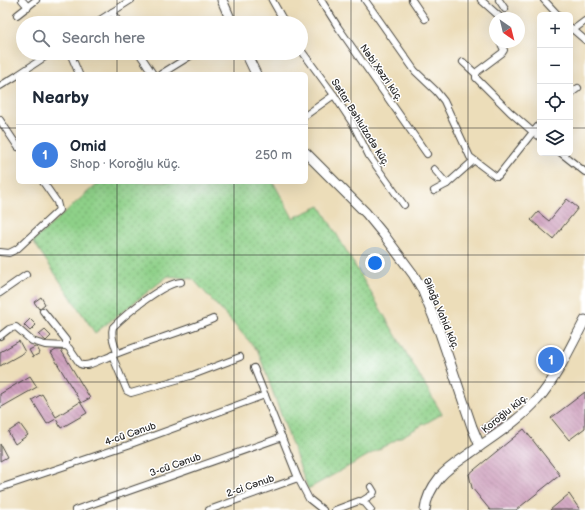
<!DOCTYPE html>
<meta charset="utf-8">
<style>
body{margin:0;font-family:"Balsamiq Sans",sans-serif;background:#f2f2f3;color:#1f2937}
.controls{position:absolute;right:12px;top:12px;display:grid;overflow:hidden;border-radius:6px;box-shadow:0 4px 16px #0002}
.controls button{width:36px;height:36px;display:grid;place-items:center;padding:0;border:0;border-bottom:1px solid #e0e1e3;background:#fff;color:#1f2937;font:20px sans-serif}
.compass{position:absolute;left:489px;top:12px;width:36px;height:36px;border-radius:50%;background:#fff;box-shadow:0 4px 16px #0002;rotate:145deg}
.you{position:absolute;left:375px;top:263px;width:14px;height:14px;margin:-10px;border:3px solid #fff;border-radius:50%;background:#1a73e8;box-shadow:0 0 0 6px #1a73e833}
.badge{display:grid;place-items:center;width:26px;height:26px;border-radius:50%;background:#0b8043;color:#fff;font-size:13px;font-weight:700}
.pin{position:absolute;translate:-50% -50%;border:2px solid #fff;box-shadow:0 1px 4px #0006}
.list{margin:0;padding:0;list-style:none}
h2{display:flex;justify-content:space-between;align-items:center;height:52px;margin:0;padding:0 16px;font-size:17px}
h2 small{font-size:13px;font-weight:400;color:#747a83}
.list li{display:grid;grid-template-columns:26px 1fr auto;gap:12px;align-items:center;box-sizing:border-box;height:60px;padding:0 16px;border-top:1px solid #e0e1e3}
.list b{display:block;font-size:15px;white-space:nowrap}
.list p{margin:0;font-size:13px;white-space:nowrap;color:#747a83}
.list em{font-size:13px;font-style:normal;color:#747a83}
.icon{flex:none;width:22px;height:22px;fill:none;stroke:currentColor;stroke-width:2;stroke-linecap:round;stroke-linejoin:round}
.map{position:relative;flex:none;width:585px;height:510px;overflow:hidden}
.search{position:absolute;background:#fff;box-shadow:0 4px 16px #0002;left:16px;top:16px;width:292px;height:44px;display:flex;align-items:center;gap:10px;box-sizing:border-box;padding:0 14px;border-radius:22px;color:#747a83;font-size:15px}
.panel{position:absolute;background:#fff;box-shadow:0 4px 16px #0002;left:16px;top:72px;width:292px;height:112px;border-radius:6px}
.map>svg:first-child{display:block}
.grass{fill:url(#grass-dots);stroke:#5c7e5a}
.building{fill:url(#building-back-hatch)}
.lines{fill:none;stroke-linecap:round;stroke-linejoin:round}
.street-casing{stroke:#484640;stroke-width:8}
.secondary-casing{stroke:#484640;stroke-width:11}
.street{stroke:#fff;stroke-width:6}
.secondary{stroke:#fff;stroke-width:9}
.grid{fill:none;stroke:#2b2b2b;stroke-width:1;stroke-opacity:0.55}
.labels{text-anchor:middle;stroke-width:3;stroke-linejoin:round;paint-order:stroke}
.street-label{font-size:10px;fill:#2b2b2b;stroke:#fff}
</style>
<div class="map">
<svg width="585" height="510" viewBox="0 0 585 510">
<defs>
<pattern id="grass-dots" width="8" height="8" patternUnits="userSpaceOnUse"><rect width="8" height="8" fill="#8ed088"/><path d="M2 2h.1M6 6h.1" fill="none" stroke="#74a96f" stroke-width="1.8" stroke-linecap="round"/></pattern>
<pattern id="building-back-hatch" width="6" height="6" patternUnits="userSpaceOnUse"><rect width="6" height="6" fill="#cd9ebc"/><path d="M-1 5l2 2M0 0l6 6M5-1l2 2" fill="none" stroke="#a78199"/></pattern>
</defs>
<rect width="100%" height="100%" fill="#fff"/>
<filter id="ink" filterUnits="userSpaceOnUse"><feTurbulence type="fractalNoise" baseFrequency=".025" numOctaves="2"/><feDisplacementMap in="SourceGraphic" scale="8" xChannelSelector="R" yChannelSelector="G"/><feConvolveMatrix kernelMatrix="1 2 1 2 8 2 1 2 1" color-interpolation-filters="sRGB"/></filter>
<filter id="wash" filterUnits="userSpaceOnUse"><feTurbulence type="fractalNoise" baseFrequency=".012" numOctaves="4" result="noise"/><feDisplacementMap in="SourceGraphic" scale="16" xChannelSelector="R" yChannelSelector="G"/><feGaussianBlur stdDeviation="0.9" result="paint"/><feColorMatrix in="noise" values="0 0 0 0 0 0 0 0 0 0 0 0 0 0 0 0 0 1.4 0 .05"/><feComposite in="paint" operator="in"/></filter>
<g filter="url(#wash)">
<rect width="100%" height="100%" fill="#ecddb9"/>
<path class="grass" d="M99 182H273L293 218 320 206 442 414 308 489 258 351 193 279 168 276 95 333 33 241Z"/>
<g id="blocks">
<g class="building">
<path d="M567 199 578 208 553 239 531 220 538 212 549 221Z"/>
<path d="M41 297 45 304 39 309 34 302Z"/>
<path d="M30 319 36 325 30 331 24 325Z"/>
<path d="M45 330 51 336 46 341 39 335Z"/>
<path d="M19 341 25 352 0 366V352Z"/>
<path d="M35 347H37L40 353 33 357 29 350Z"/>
<path d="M547 348 559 356 551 368 539 359Z"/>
<path d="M56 350H61L90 398 81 403 51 353Z"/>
<path d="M30 376 37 387 0 408V394Z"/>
<path d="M585 392V428L569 440 551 418Z"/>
<path d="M42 394 56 417 80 402 87 413 61 428 56 419 47 424 32 400Z"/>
<path d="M502 412 507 419 487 434 481 427Z"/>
<path d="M20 424 28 435 15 444 8 432Z"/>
<path d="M524 429 560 475 516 510H490L472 488 469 474Z"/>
<path d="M0 444 7 457 0 461Z"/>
<path d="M569 494 580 510H550Z"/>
</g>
</g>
</g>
<g filter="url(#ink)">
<use href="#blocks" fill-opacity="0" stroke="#484640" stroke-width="1"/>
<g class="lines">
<g class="street-casing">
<g id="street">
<path d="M22 0 28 7"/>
<path d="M272 0 285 23"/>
<path d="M321 0 338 27 427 154"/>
<path d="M365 0 415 71 436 91 444 101 470 157 495 176H498L533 132 540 137"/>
<path d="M412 0 425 19"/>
<path d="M481 0 500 17"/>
<path d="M499 0 505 9"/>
<path d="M544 0 558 15"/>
<path d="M112 12 119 23"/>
<path d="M17 15 36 0"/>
<path d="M95 23 131 0"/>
<path d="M570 27 585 40"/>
<path d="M573 30 585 21"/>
<path d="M500 42 504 50 502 53 478 71 476 74V78L510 112 533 132 540 124"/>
<path d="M301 50 334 95 353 124 369 156 404 205"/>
<path d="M70 53 79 74"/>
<path d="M139 53 153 74"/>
<path d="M463 62 476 74"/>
<path d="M19 74 51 53"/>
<path d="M161 74 195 53"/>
<path d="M0 86 18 75"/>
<path d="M570 94 578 88"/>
<path d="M306 115 334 95"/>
<path d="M0 120 18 147"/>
<path d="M561 153 585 172"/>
<path d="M434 169 447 184"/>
<path d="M434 191 447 184 473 161"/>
<path d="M0 252 9 253 17 249 59 210 57 202 43 182"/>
<path d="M0 293 26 275"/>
<path d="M43 311 66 340V346"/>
<path d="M0 336 9 329 16 327 32 341 45 345 66 346 69 348 80 364C87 368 99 360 106 358 141 343 178 334 213 319"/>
<path d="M117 353C115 345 110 336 113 327 126 314 163 283 181 282"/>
<path d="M112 355 127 391 131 393 190 376 240 357"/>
<path d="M254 368 298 478 309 499 323 510"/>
<path d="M0 488 128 445 265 395"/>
<path d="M362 501 373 494 374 492 371 487"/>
<path d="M75 510 282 437"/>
<path d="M209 510 298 478"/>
<path d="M335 510 359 501 365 503 371 510"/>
</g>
</g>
<g class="secondary-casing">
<g id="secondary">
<path d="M222 0 232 23"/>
<path d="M246 53 256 74"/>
<path d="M306 153 366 213 384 235 413 274 422 289 440 333 472 427 480 446"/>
<path d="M425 510C426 497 432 487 440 477 448 468 459 461 469 454 492 437 519 421 538 399 556 379 572 344 585 320"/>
</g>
</g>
<use href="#street" class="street"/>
<use href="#secondary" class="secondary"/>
</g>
</g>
<path class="grid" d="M117 0V23M234 0V23M351 0V510M468 0V510M117 53V74M234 53V74M0 128H18M306 128H540M570 128H585M117 182V510M234 182V510M0 255H585M0 382H585"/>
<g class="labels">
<g class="street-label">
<text transform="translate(382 72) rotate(55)" y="4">Nəbi Xəzri küç.</text>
<text transform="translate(361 122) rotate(58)" y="4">Səttar Bəhlulzadə küç.</text>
<text transform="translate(442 313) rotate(67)" y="4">Əliağa Vahid küç.</text>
<text transform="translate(504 413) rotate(-39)" y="4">Koroğlu küç.</text>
<text transform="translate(130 433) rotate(-19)" y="4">4-cü Cənub</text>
<text transform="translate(175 464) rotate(-19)" y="4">3-cü Cənub</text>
<text transform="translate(250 485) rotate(-19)" y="4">2-ci Cənub</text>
</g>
</g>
</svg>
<div class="controls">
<button>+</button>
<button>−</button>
<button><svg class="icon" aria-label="locate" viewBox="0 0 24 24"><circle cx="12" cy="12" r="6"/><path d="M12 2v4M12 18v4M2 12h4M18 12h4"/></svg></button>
<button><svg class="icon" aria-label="layers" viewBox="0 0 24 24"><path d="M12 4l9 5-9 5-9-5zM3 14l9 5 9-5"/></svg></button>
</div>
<svg class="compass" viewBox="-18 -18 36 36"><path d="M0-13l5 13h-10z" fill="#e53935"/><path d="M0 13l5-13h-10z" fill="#747a83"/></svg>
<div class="you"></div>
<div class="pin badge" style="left:551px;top:360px;background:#3f7fe0">1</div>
<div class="search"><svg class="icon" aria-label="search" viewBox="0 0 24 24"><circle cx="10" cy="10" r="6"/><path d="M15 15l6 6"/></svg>Search here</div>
<section class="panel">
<h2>Nearby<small></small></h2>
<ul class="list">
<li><span class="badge" style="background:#3f7fe0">1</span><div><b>Omid</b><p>Shop · Koroğlu küç.</p></div><em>250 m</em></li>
</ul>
</section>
</div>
